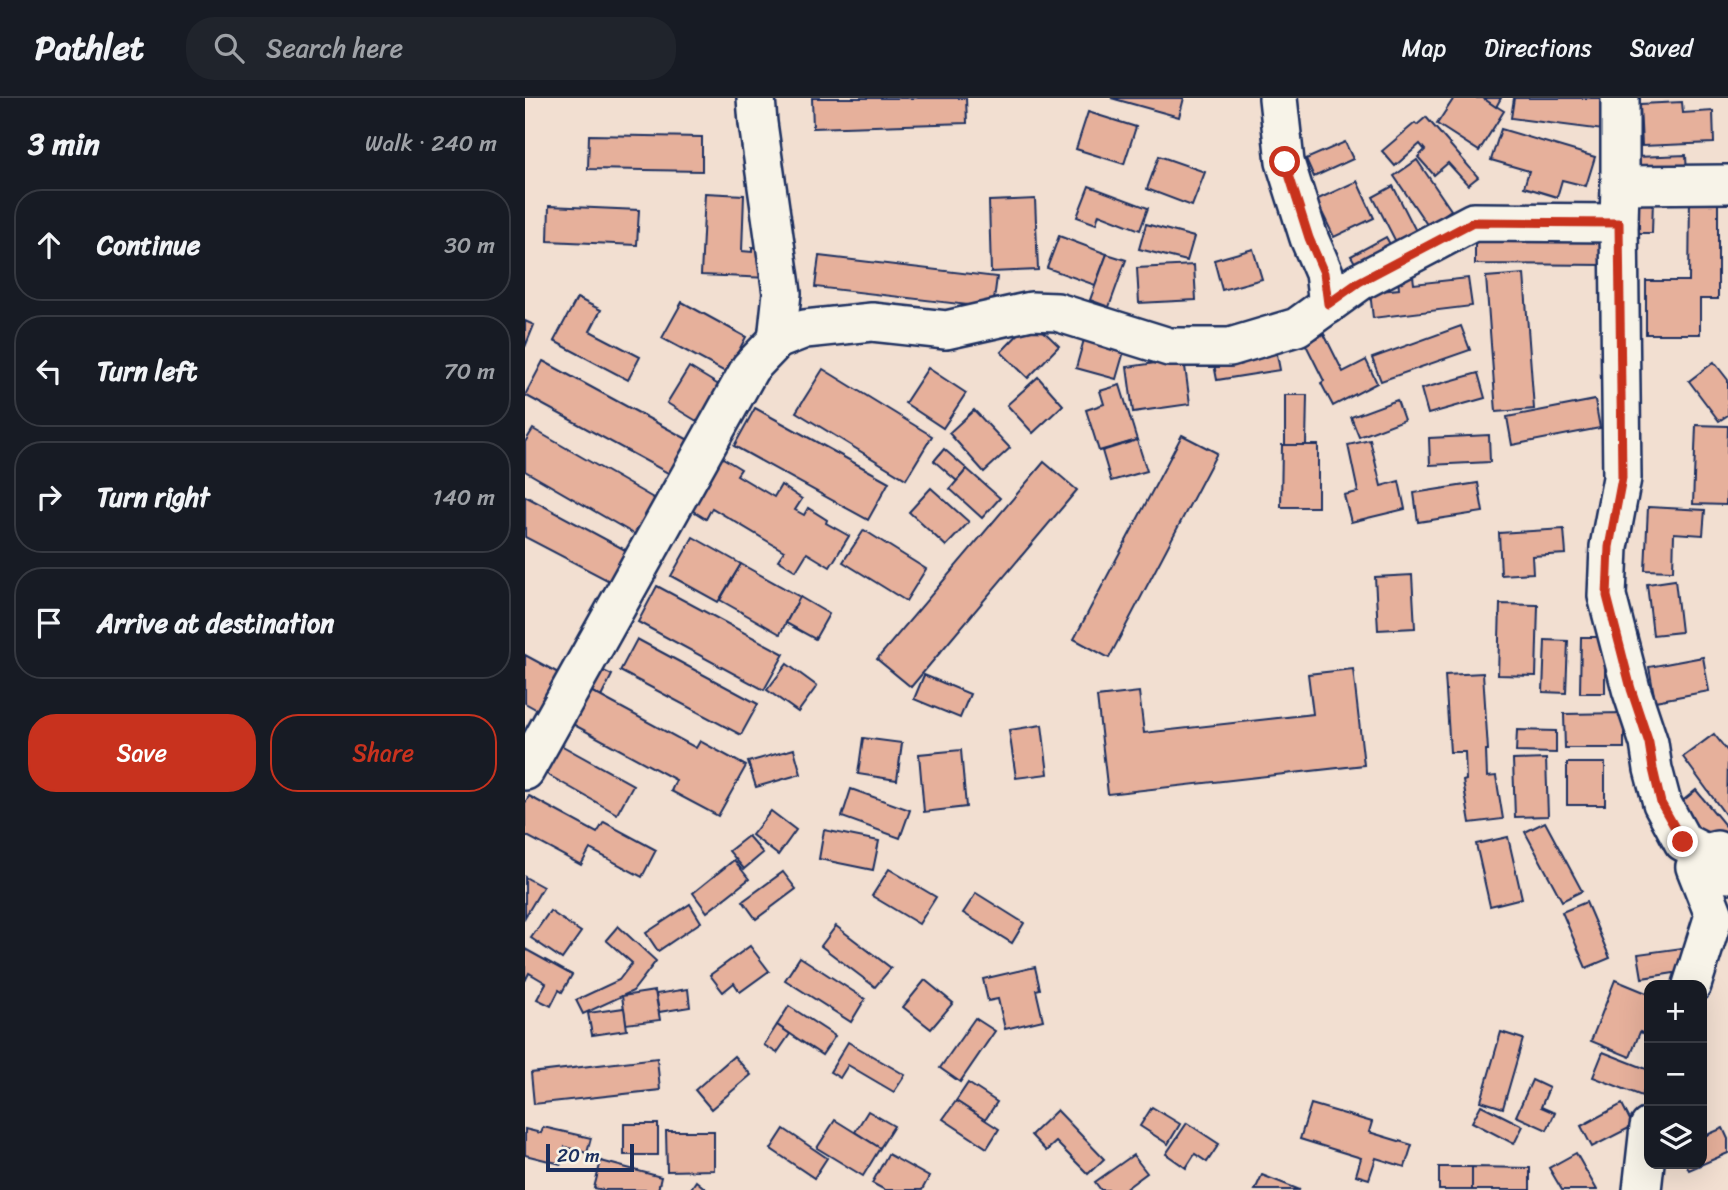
<!DOCTYPE html>
<meta charset="utf-8">
<style>
body{margin:0;font-family:Sriracha,sans-serif;background:#20242c;color:#f1f3f6}
.controls{position:absolute;right:21px;bottom:21px;display:grid;overflow:hidden;border-radius:14px;box-shadow:0 7px 28px #0002}
.controls button{width:63px;height:63px;display:grid;place-items:center;padding:0;border:0;border-bottom:2px solid #363941;background:#171b24;color:#f1f3f6;font:35px sans-serif}
.scale{position:absolute;left:21px;bottom:18px;width:88px;box-sizing:border-box;padding-left:7px;border:4px solid #1b2f5e;border-top:0;font-size:19px;line-height:24px;white-space:nowrap;color:#1b2f5e;-webkit-text-stroke:5px #f7f3e8;paint-order:stroke}
.stop{position:absolute;width:21px;height:21px;margin:-16px;border:5px solid #c8321e;border-radius:50%;background:#fff}
.stop.end{background:#c8321e;border-color:#fff;box-shadow:0 2px 7px #0008}
.list{margin:0;padding:0;list-style:none}
h2{display:flex;justify-content:space-between;align-items:center;height:91px;margin:0;padding:0 28px;font-size:30px}
h2 small{font-size:23px;font-weight:400;color:#9ea1a6}
.list li{display:grid;grid-template-columns:46px 1fr auto;gap:21px;align-items:center;box-sizing:border-box;height:112px;margin:0 14px 14px;padding:0 14px;border:2px solid #363941;border-radius:28px}
.list b{display:block;font-size:26px;white-space:nowrap}
.list em{font-size:23px;font-style:normal;color:#9ea1a6}
.actions{display:flex;gap:14px;padding:21px 28px}
.actions a{flex:1;padding:16px 0;border:2px solid #c8321e;border-radius:28px;text-align:center;font-size:24px;color:#c8321e}
.actions .main{background:#c8321e;color:#fff}
.icon{flex:none;width:38px;height:38px;fill:none;stroke:currentColor;stroke-width:2;stroke-linecap:round;stroke-linejoin:round}
.map{position:relative;flex:none;width:1203px;height:1092px;overflow:hidden}
header{display:flex;align-items:center;gap:42px;box-sizing:border-box;height:98px;padding:0 35px;background:#171b24;border-bottom:2px solid #363941}
header strong{font-size:33px}
nav{display:flex;gap:38px;margin-inline-start:auto;font-size:24px}
.search{width:490px;height:63px;background:#20242c;display:flex;align-items:center;gap:18px;box-sizing:border-box;padding:0 24px;border-radius:28px;color:#9ea1a6;font-size:26px}
main{display:flex}
aside{flex:1;background:#171b24}
.map>svg:first-child{display:block}
.building{fill:#e6b09b;stroke:#1b2f5e;stroke-width:2}
.lines{fill:none;stroke-linecap:round;stroke-linejoin:round}
.minor-casing{stroke:#1b2f5e;stroke-width:42}
.minor{stroke:#f7f3e8;stroke-width:37}
.route{stroke:#c8321e;stroke-width:9}
</style>
<header>
<strong>Pathlet</strong>
<div class="search"><svg class="icon" aria-label="search" viewBox="0 0 24 24"><circle cx="10" cy="10" r="6"/><path d="M15 15l6 6"/></svg>Search here</div>
<nav><a>Map</a><a>Directions</a><a>Saved</a></nav>
</header>
<main>
<aside>
<h2>3 min<small>Walk · 240 m</small></h2>
<ul class="list">
<li><svg class="icon" aria-label="ahead" viewBox="0 0 24 24"><path d="M12 20V5M6 11l6-6 6 6"/></svg><div><b>Continue</b></div><em>30 m</em></li>
<li><svg class="icon" aria-label="left" viewBox="0 0 24 24"><path d="M17 20v-9H6M10 6l-5 5 5 5"/></svg><div><b>Turn left</b></div><em>70 m</em></li>
<li><svg class="icon" aria-label="right" viewBox="0 0 24 24"><path d="M7 20v-9h11M14 6l5 5-5 5"/></svg><div><b>Turn right</b></div><em>140 m</em></li>
<li><svg class="icon" aria-label="arrive" viewBox="0 0 24 24"><path d="M6 21V4h12l-3 4 3 4H6"/></svg><div><b>Arrive at destination</b></div></li>
</ul>
<div class="actions"><a class="main">Save</a><a>Share</a></div>
</aside>
<div class="map">
<svg width="1203" height="1092" viewBox="0 0 1203 1092">
<rect width="100%" height="100%" fill="#f2dfd1"/>
<filter id="ink" filterUnits="userSpaceOnUse"><feTurbulence type="fractalNoise" baseFrequency=".0143" numOctaves="2"/><feDisplacementMap in="SourceGraphic" scale="14" xChannelSelector="R" yChannelSelector="G"/><feConvolveMatrix kernelMatrix="1 2 1 2 8 2 1 2 1" color-interpolation-filters="sRGB"/></filter>
<g filter="url(#ink)">
<g class="building">
<path d="M287 0H441L442 25 288 30Z"/>
<path d="M586 0H659L654 19Z"/>
<path d="M929 0H958L979 13 954 53 912 26Z"/>
<path d="M958 0H976L971 9Z"/>
<path d="M989 0H1082L1078 32 986 20Z"/>
<path d="M1157 4 1158 15 1188 13 1189 45 1117 48 1115 6Z"/>
<path d="M563 14 611 29 599 66 551 51Z"/>
<path d="M901 19 953 79 943 87 923 65 909 77 893 59 900 52 895 46 870 68 857 53 890 25 892 27Z"/>
<path d="M976 31 1070 59 1061 88 1037 82 1032 99 999 89 1004 73 966 62Z"/>
<path d="M64 37 177 39V73L63 71Z"/>
<path d="M820 44 828 61 789 79 781 61Z"/>
<path d="M1161 57 1162 78 1111 79V59Z"/>
<path d="M634 58 680 74 667 108 622 91Z"/>
<path d="M892 62 926 112 903 128 869 78Z"/>
<path d="M832 83 849 120 809 139 791 102Z"/>
<path d="M564 88 623 110 615 132 574 116 571 126 552 119Z"/>
<path d="M868 88 892 135 872 146 848 99Z"/>
<path d="M180 95 219 97 217 153 227 154V149L245 150 244 180 176 177Z"/>
<path d="M1165 98H1193V201H1175V236H1121V183H1164Z"/>
<path d="M510 101 513 172 466 174 464 103Z"/>
<path d="M1108 101H1128L1127 135H1107Z"/>
<path d="M24 108 114 112 112 147 23 143Z"/>
<path d="M621 126 669 139 662 163 614 151Z"/>
<path d="M950 137 1081 138 1080 167 950 166Z"/>
<path d="M534 138 582 156 570 187 522 170Z"/>
<path d="M861 139 870 155 835 173 826 158Z"/>
<path d="M728 151 737 181 697 192 689 162Z"/>
<path d="M582 156 601 162 584 209 565 202Z"/>
<path d="M294 158 472 179 468 210 290 189Z"/>
<path d="M669 167 671 202 614 205 612 170Z"/>
<path d="M887 169 889 186 943 180 947 208 848 220 845 194 874 191 872 171Z"/>
<path d="M999 176 1009 311 971 314 961 179Z"/>
<path d="M52 200 76 212 65 233 115 259 103 282 29 243Z"/>
<path d="M157 204 221 239 202 275 137 240Z"/>
<path d="M507 222 534 248 503 280 476 254Z"/>
<path d="M0 223 9 227 0 249Z"/>
<path d="M936 228 945 252 856 283 847 260Z"/>
<path d="M799 236 818 274 841 262 852 285 808 308 796 285 799 283 780 245Z"/>
<path d="M560 238 600 250 591 281 551 270Z"/>
<path d="M751 251 755 272 692 282 688 261Z"/>
<path d="M659 261 665 306 608 314 602 269Z"/>
<path d="M18 263 171 346 152 380 0 297Z"/>
<path d="M1189 264 1203 282V317L1194 323 1164 283Z"/>
<path d="M164 269 197 289 175 325 142 305Z"/>
<path d="M403 270 441 295 418 330 380 305Z"/>
<path d="M298 271 407 338 381 381 271 314Z"/>
<path d="M953 275 960 300 903 316 896 291Z"/>
<path d="M513 279 538 307 508 335 482 307Z"/>
<path d="M595 287 612 342 574 353 561 312 579 306 575 293Z"/>
<path d="M760 297H782L781 347H760Z"/>
<path d="M872 302 879 322 834 339 826 319Z"/>
<path d="M1070 302 1075 330 987 347 982 319Z"/>
<path d="M230 310 364 384 343 422 209 348Z"/>
<path d="M449 312 485 350 459 374 424 335Z"/>
<path d="M1171 327 1203 328 1201 407 1168 406Z"/>
<path d="M8 331 137 405 116 440 0 373V344Z"/>
<path d="M657 337 692 355 584 560 549 541Z"/>
<path d="M964 337 965 364 905 367 904 340Z"/>
<path d="M612 342 622 373 586 383 577 353Z"/>
<path d="M845 342 856 388 874 383 880 411 826 424 819 397 833 394 823 347Z"/>
<path d="M757 347H793V409H756Z"/>
<path d="M419 351 442 371 432 383 409 363Z"/>
<path d="M193 357 216 371 212 377 249 399 256 387 277 401 270 412 279 417 283 410 302 422 301 425 324 438 305 469 282 455 271 473 253 462 259 453 187 410 181 421 165 411 184 383 179 380Z"/>
<path d="M519 364 552 392 386 589 352 561Z"/>
<path d="M442 371 475 400 457 420 425 391Z"/>
<path d="M953 385 958 414 893 424 889 395Z"/>
<path d="M406 390 444 424 421 448 384 414Z"/>
<path d="M0 398 104 454 88 485 0 439Z"/>
<path d="M1123 409 1180 412 1178 437 1149 435 1148 473 1120 472Z"/>
<path d="M1039 431 1041 456 1007 458 1008 475 976 477 974 435Z"/>
<path d="M339 432 401 471 381 503 318 464Z"/>
<path d="M168 439 216 466 193 504 146 478Z"/>
<path d="M216 466 275 499 255 536 195 502Z"/>
<path d="M887 477 890 530 853 532 850 479Z"/>
<path d="M1150 482 1156 534 1128 537 1122 486Z"/>
<path d="M132 488 259 556 239 592 113 524Z"/>
<path d="M275 499 304 516 290 541 261 525Z"/>
<path d="M975 506 1013 507 1011 578 973 577Z"/>
<path d="M1056 539H1080V595H1055Z"/>
<path d="M112 541 233 606 216 637 95 573Z"/>
<path d="M1020 542 1043 543 1041 595 1018 594Z"/>
<path d="M0 557 37 577 16 614 0 605Z"/>
<path d="M1178 559 1184 593 1130 603 1124 569Z"/>
<path d="M262 566 292 588 273 614 242 592Z"/>
<path d="M70 569 87 577 76 599 60 590Z"/>
<path d="M828 571 839 667 583 696 572 599 614 594 619 635 788 616 783 576Z"/>
<path d="M958 575 963 652H961L962 679 971 678 978 721 945 725 938 683 941 682 940 654H925L920 577Z"/>
<path d="M399 577 445 596 435 620 389 601Z"/>
<path d="M60 590 171 650 175 643 221 668 193 718 146 693 151 682 42 623Z"/>
<path d="M1099 615V650H1040L1039 616Z"/>
<path d="M517 627 523 676 491 680 484 632Z"/>
<path d="M992 632 1031 633V655L991 654Z"/>
<path d="M1189 636 1203 654 1202 719 1158 659Z"/>
<path d="M338 640 377 645 372 682 333 676Z"/>
<path d="M34 646 108 687 92 716 18 674Z"/>
<path d="M269 651 276 676 231 689 223 664Z"/>
<path d="M436 652 441 709 399 714 394 656Z"/>
<path d="M1021 661 1023 718 990 719 988 662Z"/>
<rect x="1042" y="665" width="38" height="42"/>
<path d="M326 691 385 712 375 740 317 719Z"/>
<path d="M1171 692 1203 731V733L1187 746 1154 706Z"/>
<path d="M4 698 72 735 79 724 131 752 117 779 65 751 56 767 0 737V705Z"/>
<path d="M246 713 271 732 253 757 227 737Z"/>
<path d="M1020 724 1057 793 1037 803 1000 734Z"/>
<path d="M299 732 354 743 348 772 294 761Z"/>
<path d="M223 738 238 755 219 771 204 753Z"/>
<path d="M983 739 997 800 965 808 951 746Z"/>
<path d="M209 762 224 781 182 814 168 795Z"/>
<path d="M364 771 411 799 394 826 347 798Z"/>
<path d="M258 774 271 791 231 821 218 803Z"/>
<path d="M0 779 18 789 0 819Z"/>
<path d="M451 795 499 825 487 845 438 815Z"/>
<path d="M1061 804 1085 860 1061 870 1037 814Z"/>
<path d="M165 806 176 824 133 853 121 835Z"/>
<path d="M25 813 56 834 37 861 6 840Z"/>
<path d="M93 828 131 863 108 893 58 916 51 902 94 882 107 865 81 842Z"/>
<path d="M311 828 366 870 350 889 296 848Z"/>
<path d="M225 848 244 873 215 894 209 885 198 894 185 877Z"/>
<path d="M1164 849 1168 872 1117 880 1113 856Z"/>
<path d="M0 851 47 877 37 894 34 892 26 908 12 901 21 885 4 875 0 883Z"/>
<path d="M275 859 340 901 326 924 260 882Z"/>
<path d="M510 869 515 891 511 892 518 922 480 931 473 901 463 903 458 881Z"/>
<path d="M400 882 428 905 406 931 378 909Z"/>
<path d="M1090 882 1124 896V935L1123 937 1115 934 1105 959 1066 943Z"/>
<path d="M163 891 165 909 134 914 131 896Z"/>
<path d="M130 893 135 922 101 926 97 898Z"/>
<path d="M264 908 310 938 297 957 252 927Z"/>
<path d="M99 910 102 932 67 937 63 915Z"/>
<path d="M450 920 470 933 435 984 415 970Z"/>
<path d="M252 927 265 936 252 955 239 947Z"/>
<path d="M976 934 998 941 978 1010 956 1003Z"/>
<path d="M323 944 380 977 369 994 323 967 315 980 305 974Z"/>
<path d="M1078 954 1124 972V981L1117 998 1068 979Z"/>
<path d="M209 958 226 977 186 1011 170 992Z"/>
<path d="M132 960 135 992 9 1006 6 975Z"/>
<path d="M1007 982 1024 990 1016 1009 1030 1015 1022 1032 991 1018Z"/>
<path d="M443 985 472 1004 460 1022 431 1003Z"/>
<path d="M431 1003 474 1031 462 1050 418 1021Z"/>
<path d="M786 1006 847 1024 844 1034 887 1047 880 1069 851 1060 844 1081 831 1077 836 1060 775 1041Z"/>
<path d="M1097 1006 1108 1028 1067 1049 1056 1028Z"/>
<path d="M956 1007 998 1028 989 1046 947 1024Z"/>
<path d="M627 1009 655 1026 643 1046 615 1028Z"/>
<path d="M532 1012 579 1061 563 1076 531 1044 521 1053 506 1037Z"/>
<path d="M343 1013 369 1028 355 1050 330 1034Z"/>
<path d="M310 1022 355 1050 338 1078 292 1050Z"/>
<path d="M662 1025 694 1046 682 1064 670 1056 661 1070 641 1056Z"/>
<rect x="99" y="1026" width="34" height="31"/>
<path d="M18 1029 66 1040 62 1055 40 1049 36 1066 0 1057V1031L16 1035Z"/>
<path d="M1198 1030 1203 1041V1055L1164 1072 1161 1066H1177V1039Z"/>
<path d="M259 1031 302 1060 289 1080 246 1051Z"/>
<path d="M141 1033H189V1072L142 1073Z"/>
<path d="M1051 1055 1072 1092H1037L1024 1070Z"/>
<path d="M363 1056 404 1079 397 1092H360L347 1085Z"/>
<path d="M608 1057 622 1075 599 1092H576L570 1084Z"/>
<path d="M76 1063 136 1079 133 1092H78L69 1090Z"/>
<rect x="914" y="1069" width="33" height="23"/>
<path d="M947 1069 1005 1070V1092H947Z"/>
<path d="M737 1077 775 1092H730Z"/>
<path d="M171 1083 182 1092H165Z"/>
</g>
<g class="lines">
<g class="minor-casing">
<g id="minor">
<path d="M231 0 233 25 257 195 252 242"/>
<path d="M753 0 760 64 784 140 799 175 803 207"/>
<path d="M1095 0V87L1094 125 1097 380 1084 449 1082 498 1106 591 1124 645 1128 671 1137 705 1158 744 1180 755 1203 776"/>
<path d="M1095 87 1203 86"/>
<path d="M0 673 225 270 252 242 280 231 347 224 421 232 506 213 532 214 644 249H705L772 229 834 184 948 124 1094 125"/>
<path d="M1167 887 1189 817 1170 769 1180 755 1192 752"/>
<path d="M1117 1092 1124 1029"/>
</g>
</g>
<use href="#minor" class="minor"/>
</g>
</g>
<g class="lines" filter="url(#ink)">
<path class="route" d="M760 64 784 140 799 175 803 206 834 184 948 124 1094 125 1097 380 1084 449 1082 498 1106 591 1124 645 1128 671 1136 705 1158 744"/>
</g>
</svg>
<div class="controls">
<button>+</button>
<button>−</button>
<button><svg class="icon" aria-label="layers" viewBox="0 0 24 24"><path d="M12 4l9 5-9 5-9-5zM3 14l9 5 9-5"/></svg></button>
</div>
<div class="scale">20 m</div>
<div class="stop" style="left:760px;top:64px"></div>
<div class="stop end" style="left:1158px;top:744px"></div>
</div>
</main>
